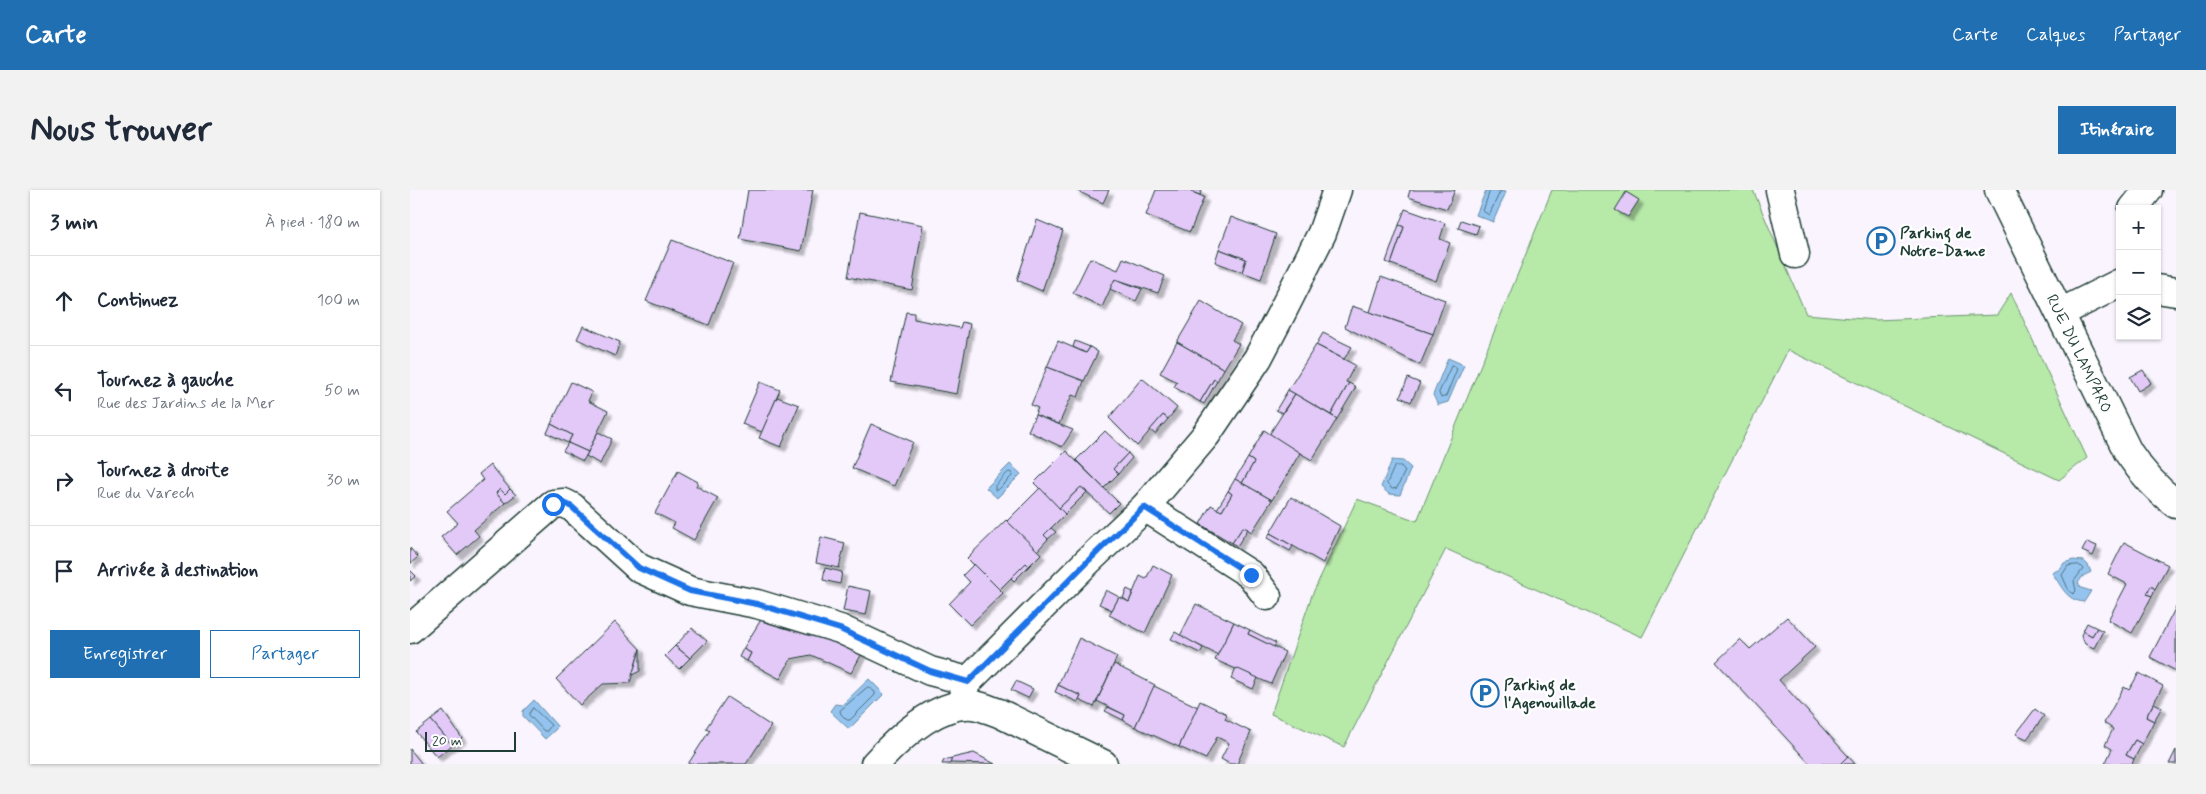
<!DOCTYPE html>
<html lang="fr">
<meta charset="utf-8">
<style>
body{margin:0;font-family:Mynerve,sans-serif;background:#f2f2f3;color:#1f2937}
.controls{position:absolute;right:15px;top:15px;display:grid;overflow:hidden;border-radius:0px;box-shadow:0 1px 4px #0004}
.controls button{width:45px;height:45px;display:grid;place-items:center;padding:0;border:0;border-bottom:1px solid #e0e1e3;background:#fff;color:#1f2937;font:25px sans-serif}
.scale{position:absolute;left:15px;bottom:12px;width:91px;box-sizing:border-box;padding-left:5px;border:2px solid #1f3d34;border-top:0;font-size:14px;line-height:18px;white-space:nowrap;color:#1f3d34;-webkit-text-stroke:4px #fff;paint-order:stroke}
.stop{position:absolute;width:15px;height:15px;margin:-11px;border:4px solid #1a73e8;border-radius:50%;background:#fff}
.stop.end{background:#1a73e8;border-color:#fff;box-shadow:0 1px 5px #0008}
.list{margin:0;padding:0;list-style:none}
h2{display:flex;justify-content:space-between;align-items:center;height:65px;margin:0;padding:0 20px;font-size:21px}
h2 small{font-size:16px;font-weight:400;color:#747a83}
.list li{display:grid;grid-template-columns:32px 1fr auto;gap:15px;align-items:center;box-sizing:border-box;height:90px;padding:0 20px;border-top:1px solid #e0e1e3}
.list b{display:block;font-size:19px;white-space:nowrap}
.list p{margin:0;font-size:16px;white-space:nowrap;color:#747a83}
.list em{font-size:16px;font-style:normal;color:#747a83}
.actions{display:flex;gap:10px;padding:15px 20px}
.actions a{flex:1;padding:11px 0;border:1px solid #1f6fb2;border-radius:0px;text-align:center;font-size:18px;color:#1f6fb2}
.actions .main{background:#1f6fb2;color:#fff}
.icon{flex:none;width:28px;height:28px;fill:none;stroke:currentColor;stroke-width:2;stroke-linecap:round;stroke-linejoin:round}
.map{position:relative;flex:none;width:1766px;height:574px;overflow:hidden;border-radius:0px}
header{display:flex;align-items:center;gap:30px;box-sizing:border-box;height:70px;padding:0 25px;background:#1f6fb2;color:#fff}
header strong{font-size:24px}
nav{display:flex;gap:28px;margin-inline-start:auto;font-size:18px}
.intro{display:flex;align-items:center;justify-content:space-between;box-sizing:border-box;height:120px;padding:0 30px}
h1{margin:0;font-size:35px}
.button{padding:12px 22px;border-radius:0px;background:#1f6fb2;color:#fff;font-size:18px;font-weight:700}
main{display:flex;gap:30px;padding:0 30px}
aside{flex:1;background:#fff;border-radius:0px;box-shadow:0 1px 4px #0004}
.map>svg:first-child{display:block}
.green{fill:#b7e9a9;stroke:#6b936e}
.water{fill:#94c3ef;stroke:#658da4}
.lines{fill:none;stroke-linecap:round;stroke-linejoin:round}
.shore{stroke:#4e737f;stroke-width:1}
.building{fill:#e3c9f8;stroke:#1f3d34;filter:url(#shadow)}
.minor-casing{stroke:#1f3d34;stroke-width:31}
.minor{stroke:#fff;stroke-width:28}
.route{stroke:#1a73e8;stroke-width:6}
.labels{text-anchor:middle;stroke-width:4.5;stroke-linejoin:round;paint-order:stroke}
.poi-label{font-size:16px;font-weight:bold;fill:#1f3d34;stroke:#fff;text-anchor:start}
.street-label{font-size:16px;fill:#1f3d34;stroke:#fff}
</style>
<header>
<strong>Carte</strong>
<nav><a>Carte</a><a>Calques</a><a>Partager</a></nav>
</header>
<div class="intro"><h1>Nous trouver</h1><a class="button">Itinéraire</a></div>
<main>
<aside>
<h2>3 min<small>À pied · 180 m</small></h2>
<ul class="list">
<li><svg class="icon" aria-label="ahead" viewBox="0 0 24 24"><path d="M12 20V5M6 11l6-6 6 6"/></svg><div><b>Continuez</b></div><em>100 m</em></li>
<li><svg class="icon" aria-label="left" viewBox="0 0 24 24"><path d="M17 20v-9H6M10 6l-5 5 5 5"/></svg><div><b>Tournez à gauche</b><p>Rue des Jardins de la Mer</p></div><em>50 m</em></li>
<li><svg class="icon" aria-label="right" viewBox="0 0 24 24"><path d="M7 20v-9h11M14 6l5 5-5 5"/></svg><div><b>Tournez à droite</b><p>Rue du Varech</p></div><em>30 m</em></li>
<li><svg class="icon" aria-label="arrive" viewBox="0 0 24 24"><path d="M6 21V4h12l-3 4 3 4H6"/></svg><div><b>Arrivée à destination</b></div></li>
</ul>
<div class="actions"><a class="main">Enregistrer</a><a>Partager</a></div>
</aside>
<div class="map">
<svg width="1766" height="574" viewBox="0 0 1766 574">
<defs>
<filter id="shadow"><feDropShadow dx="4.5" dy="4.5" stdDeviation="1" flood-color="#0004"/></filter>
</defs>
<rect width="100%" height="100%" fill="#f9f4fe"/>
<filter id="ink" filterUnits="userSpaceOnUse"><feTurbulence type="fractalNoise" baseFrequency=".02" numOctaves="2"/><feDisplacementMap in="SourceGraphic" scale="10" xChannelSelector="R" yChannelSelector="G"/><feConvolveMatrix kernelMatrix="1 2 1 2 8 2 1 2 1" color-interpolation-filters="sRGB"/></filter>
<g filter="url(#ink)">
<path class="green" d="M1142 0H1343L1396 124 1465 130 1587 125 1601 103 1677 268 1649 290 1378 160 1232 447 1036 359 934 557 861 524 902 405 947 309 1007 331Z"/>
<g class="water">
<path d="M1076 0 1096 2 1083 32 1066 25Z"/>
<path d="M1038 168 1054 175 1038 212 1028 215 1023 205Z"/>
<path d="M982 270 993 271 1001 278 990 305 979 304 971 297Z"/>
<path d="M600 274 611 284 587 308 576 298Z"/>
<path d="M1663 370 1674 371 1678 375 1681 382 1673 386 1668 393 1671 398 1681 401 1674 412C1655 410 1652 396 1642 383L1650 379 1654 373Z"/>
<path d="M459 489 474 504 439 539 420 521 425 514 432 515Z"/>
<path d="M124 510 147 536 146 539 135 549 113 526V521Z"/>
</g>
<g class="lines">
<g class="shore">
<path d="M1080 0 1073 21 1079 25 1091 0"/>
<path d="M1042 175 1047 179 1036 206 1031 208 1029 203Z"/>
<path d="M985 276H991L995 281 987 298 982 299 977 294Z"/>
<path d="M599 282 602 283V286L588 300H585V296Z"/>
<path d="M1669 375 1673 379 1664 391 1666 401 1663 404 1659 401 1652 385 1658 376Z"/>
<path d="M458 497 465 502V505L440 530H437L431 524 430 521Z"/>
<path d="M123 518 141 535 137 541H134L119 525Z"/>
</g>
</g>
<g class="building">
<path d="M338 0H403L391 61 330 49Z"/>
<path d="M665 0H699L693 13Z"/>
<path d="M746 0H782V2L794 7 780 42 736 25Z"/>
<path d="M782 0H792L790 5 782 2Z"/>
<path d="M1000 0H1045L1037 19 998 7Z"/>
<path d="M1216 2 1229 10 1218 27 1205 20Z"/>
<path d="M995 19 1035 33 1030 49 1040 53 1026 91 981 74 994 37 989 35Z"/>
<path d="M450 22 513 35 502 100 438 87Z"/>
<path d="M821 27 866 44 851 89 832 82 836 69 809 59Z"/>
<path d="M627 30 653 41 632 101 607 90Z"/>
<path d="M1051 30 1069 36 1066 44 1048 38Z"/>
<path d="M989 35 994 37 981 74 976 72Z"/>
<path d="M262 50 323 73 299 135 236 111Z"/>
<path d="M809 59 836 69 832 82 805 72Z"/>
<path d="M680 68 708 80 713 68 755 86 748 103 705 89 692 117 663 103Z"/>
<path d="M971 87 1035 110 1023 144 960 122Z"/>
<path d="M705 89 732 99 726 111 700 99Z"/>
<path d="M791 111 831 135 822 150 829 154 814 179 767 152Z"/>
<path d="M942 116 1023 144 1010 175 935 137Z"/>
<path d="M496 122 504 123V129L550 138 552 132 560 134 547 204 481 192Z"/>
<path d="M173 136 210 152 205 166 167 149Z"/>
<path d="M913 143 942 157 934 169 906 155Z"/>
<path d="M648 151 676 163 680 157 688 162 674 191 637 177Z"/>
<path d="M665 151 680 157 676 163 663 157Z"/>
<path d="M767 152 814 179 807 191 804 189 790 212 764 197 767 192 750 183Z"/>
<path d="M906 155 945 175 936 192 939 193 921 225 878 200Z"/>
<path d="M637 177 674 191 668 207 662 205 649 234 625 225 628 218 621 215Z"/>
<path d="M1733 180 1741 193 1728 201 1720 187Z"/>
<path d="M732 188 767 218 758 229 753 225 727 256 699 228Z"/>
<path d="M998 188 1010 193 1001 212 990 207Z"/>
<path d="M804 189 807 191 794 214 790 212Z"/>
<path d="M161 192 182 202 178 211 198 221 178 262 158 253 162 245 141 234Z"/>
<path d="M350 192 370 200 352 242 332 234Z"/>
<path d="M939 193 946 197 927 229 921 225Z"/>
<path d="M878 200 885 204 872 223 866 220Z"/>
<path d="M885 204 927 229 902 270 859 245Z"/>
<path d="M367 207 389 215 371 257 349 248Z"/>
<path d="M625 225 663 240 652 257 618 241Z"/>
<path d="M753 225 758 229 745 244 740 240Z"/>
<path d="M141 234 162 245 158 253 137 243Z"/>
<path d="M461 234 503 252 484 296 442 278Z"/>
<path d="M854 240 890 263 862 310 832 293 844 272 838 268Z"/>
<path d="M695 241 718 263 703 279 708 284 694 298 666 270Z"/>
<path d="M188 242 202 249 190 274 176 266Z"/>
<path d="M158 253 178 262 173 271 153 261Z"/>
<path d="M656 261 709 313 699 323 671 297 649 318 624 293Z"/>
<path d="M718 263 722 268 708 284 703 279Z"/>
<path d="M838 268 844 272 832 293 825 289Z"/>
<path d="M80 275 100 299 95 304 90 299 86 303 95 313 64 340 69 346 47 365 31 347 48 333 37 321 73 290 69 284Z"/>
<path d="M268 281 288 292 286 296 308 308 284 350 262 338 265 333 245 323Z"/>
<path d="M825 289 862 310 842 342 833 337 822 353 790 334 801 315 812 321 822 304 818 301Z"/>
<path d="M671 297 677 302 655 324 649 318Z"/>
<path d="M630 298 655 324 634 345 638 349 627 361 597 331Z"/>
<path d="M90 299 95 304 100 299 106 305 95 313 86 303Z"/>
<path d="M818 301 822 304 812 321 807 319Z"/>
<path d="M881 307 930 336 913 373 860 343Z"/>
<path d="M596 330 631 364 619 376 616 373 589 400 557 368Z"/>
<path d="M833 337 838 339 827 356 822 353Z"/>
<path d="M641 338 646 342 638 349 634 345Z"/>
<path d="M860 343 883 356 880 361 857 348Z"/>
<path d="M411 347 435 353 429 378 406 373Z"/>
<path d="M1677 352 1687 356 1683 366 1672 361Z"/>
<path d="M1714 352 1758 375 1745 399 1741 396 1737 404 1742 406 1722 443 1698 430 1717 394 1698 384Z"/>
<path d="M0 358 8 367 0 374Z"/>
<path d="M616 373 619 376 604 391 601 388Z"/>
<path d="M564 374 593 403 560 435 539 414 560 392 553 385Z"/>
<path d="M743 375 762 385 735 443 699 425 709 407 719 412 730 386 736 389Z"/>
<path d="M415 378 432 382 430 394 413 390Z"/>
<path d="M0 380 6 386 0 391Z"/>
<path d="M438 396 461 401 456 425 433 421Z"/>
<path d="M1741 396 1745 399 1742 406 1737 404Z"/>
<path d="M717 399 723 402 719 412 713 408Z"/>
<path d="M696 400 709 407 702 420 689 414Z"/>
<path d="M786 414 824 432 808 465 770 446Z"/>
<path d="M1766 417V481L1740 467Z"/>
<path d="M1377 427 1405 457 1369 490 1438 566 1430 574H1400L1306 472 1330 449 1340 459Z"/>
<path d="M352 428 454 460 441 483 401 465 381 469 370 489 337 471 341 463 333 459Z"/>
<path d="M205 432 230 459 220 493 193 494 170 515 146 489Z"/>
<path d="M824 432 840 440 838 444 875 462 861 494 805 470Z"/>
<path d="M1677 433 1687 438 1682 446 1673 441Z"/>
<path d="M282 438 297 451 280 468 265 456Z"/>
<path d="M1687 438 1693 441 1684 458 1675 454 1671 445 1673 441 1682 446Z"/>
<path d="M840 440 866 453 864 457 838 444Z"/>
<path d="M765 442 793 458 790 463 761 449Z"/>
<path d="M669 448 707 467 684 517 669 510 671 506 648 495Z"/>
<path d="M265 456 280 468 269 479 255 466Z"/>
<path d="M230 459V481L222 485 226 473Z"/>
<path d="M333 459 341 463 337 471 329 467Z"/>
<path d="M704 474 745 495 725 537 713 530 715 525 687 511Z"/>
<path d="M826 478 848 488 843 499 821 489Z"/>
<path d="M1729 483 1753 496 1736 527 1744 531 1732 554 1725 550 1716 565 1724 569 1722 574H1695L1702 559 1695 555 1703 539 1694 533 1714 497 1719 500Z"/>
<path d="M606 491 623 499 618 508 601 500Z"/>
<path d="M648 495 671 506 668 512 645 502Z"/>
<path d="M744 496 788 517 769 557 725 537Z"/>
<path d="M317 507 361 536 336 574H278L300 540 296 538Z"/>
<path d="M790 511 817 524 815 529 841 542 827 574H820L811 569 819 553 807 547 796 569 769 557Z"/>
<path d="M1744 513 1752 517 1744 531 1736 527Z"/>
<path d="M698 517 715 525 713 530 695 521Z"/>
<path d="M1625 519 1634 526 1617 549 1606 544Z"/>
<path d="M33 521 52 548 42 555 21 530Z"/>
<path d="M21 530 42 555 27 567 6 542Z"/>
<path d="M1725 550 1732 554 1724 569 1716 565Z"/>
<path d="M0 559 12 574H0Z"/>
<path d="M1766 560V574H1759Z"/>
<path d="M564 563 585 574 539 573 542 568Z"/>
<path d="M1438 566 1445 574H1430Z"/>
<path d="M542 568 540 574H532L534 570Z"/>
</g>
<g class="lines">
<g class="minor-casing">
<g id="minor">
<path d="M1370 0 1385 64"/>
<path d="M1589 0 1718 262C1732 283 1746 299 1766 314"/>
<path d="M1723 19 1738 0"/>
<path d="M1747 99 1766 102"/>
<path d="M1650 123 1710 93"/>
<path d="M735 317 841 385 857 406"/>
<path d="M0 439 143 314 154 313 162 317 229 378 280 401 347 414 430 439 520 481 558 491"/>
<path d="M553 515 554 497 558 491 678 371 735 317 796 245 848 168 869 128 912 43 927 0"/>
<path d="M465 574C488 549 526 512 563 515 572 516 580 520 589 523L693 574"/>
</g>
</g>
<use href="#minor" class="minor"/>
</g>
</g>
<g class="lines" filter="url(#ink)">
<path class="route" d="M143 314 154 313 162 317 229 378 280 401 347 414 430 439 520 481 558 492 678 371 734 317 841 385"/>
</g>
<defs>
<g id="parking-ring" transform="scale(1.4375)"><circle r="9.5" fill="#fff" stroke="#1f6fb2" stroke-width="1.5"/><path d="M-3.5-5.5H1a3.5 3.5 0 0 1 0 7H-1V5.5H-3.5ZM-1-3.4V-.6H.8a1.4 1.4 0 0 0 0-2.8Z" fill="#1f6fb2"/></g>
</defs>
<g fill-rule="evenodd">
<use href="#parking-ring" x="1471" y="51"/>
<use href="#parking-ring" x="1075" y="503"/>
</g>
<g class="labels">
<g class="poi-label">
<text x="1490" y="48">Parking de<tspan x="1490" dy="18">Notre-Dame</tspan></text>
<text x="1094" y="500">Parking de<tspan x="1094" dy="18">l'Agenouillade</tspan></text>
</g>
<g class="street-label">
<text transform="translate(1670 163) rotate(64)" y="6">RUE DU LAMPARO</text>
</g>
</g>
</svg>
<div class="controls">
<button>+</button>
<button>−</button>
<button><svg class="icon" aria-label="layers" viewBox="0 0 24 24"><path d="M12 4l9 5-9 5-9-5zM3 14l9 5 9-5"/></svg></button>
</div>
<div class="scale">20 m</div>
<div class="stop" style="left:143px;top:314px"></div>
<div class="stop end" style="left:841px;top:385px"></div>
</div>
</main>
